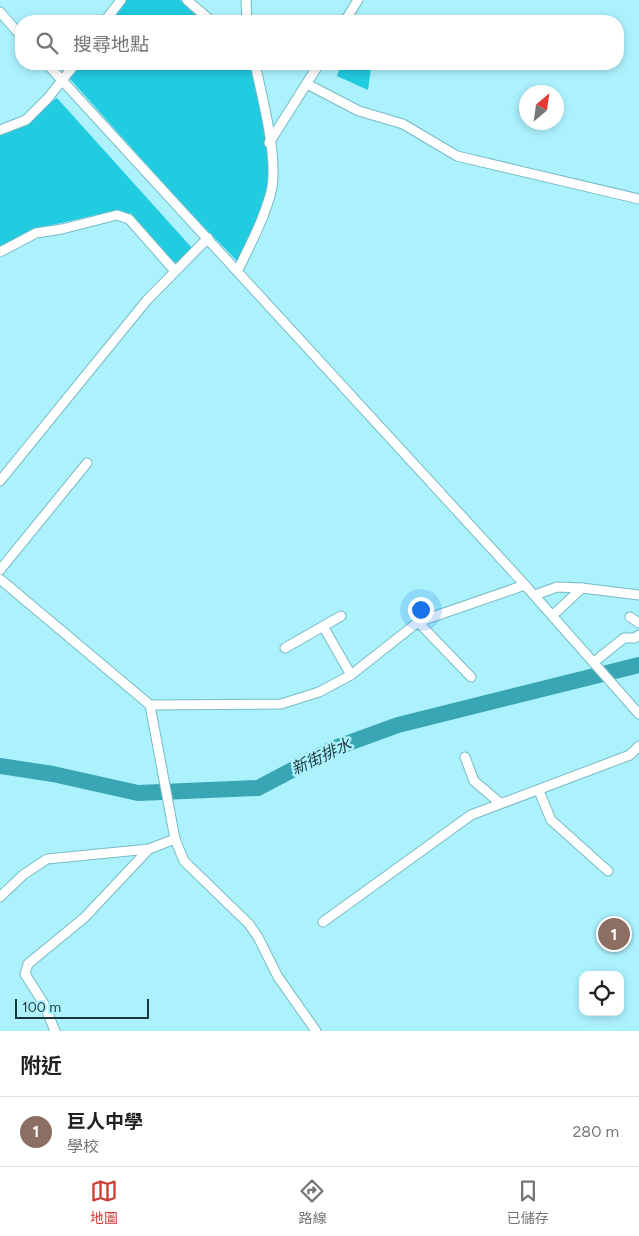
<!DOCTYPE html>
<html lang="zh-TW">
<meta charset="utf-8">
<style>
body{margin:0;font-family:Figtree,"Noto Sans TC",sans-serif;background:#f6f6f6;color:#222}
.controls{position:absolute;right:15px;bottom:15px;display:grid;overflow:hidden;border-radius:10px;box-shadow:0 2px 8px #0003}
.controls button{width:45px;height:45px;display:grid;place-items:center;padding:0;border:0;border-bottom:1px solid #e0e0e0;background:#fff;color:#222;font:25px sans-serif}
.compass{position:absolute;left:519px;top:85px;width:45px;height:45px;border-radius:50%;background:#fff;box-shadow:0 2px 8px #0003;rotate:29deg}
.scale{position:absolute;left:15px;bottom:12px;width:134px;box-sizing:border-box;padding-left:5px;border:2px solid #1b383c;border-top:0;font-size:14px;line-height:18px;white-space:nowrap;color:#1b383c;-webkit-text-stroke:4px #acf2fd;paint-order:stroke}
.you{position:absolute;left:420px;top:609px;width:18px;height:18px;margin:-12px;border:4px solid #fff;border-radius:50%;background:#1a73e8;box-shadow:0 0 0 8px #1a73e833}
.badge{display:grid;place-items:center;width:32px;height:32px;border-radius:50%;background:#cc3f34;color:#fff;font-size:16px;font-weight:700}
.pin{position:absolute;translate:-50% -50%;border:2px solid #fff;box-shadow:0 1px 5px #0006}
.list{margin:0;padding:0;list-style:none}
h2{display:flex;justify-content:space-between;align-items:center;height:65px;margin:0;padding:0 20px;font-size:21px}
h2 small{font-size:16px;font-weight:400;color:#767676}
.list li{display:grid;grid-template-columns:32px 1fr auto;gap:15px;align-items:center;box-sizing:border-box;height:70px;padding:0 20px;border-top:1px solid #e0e0e0}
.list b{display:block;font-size:19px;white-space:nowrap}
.list p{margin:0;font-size:16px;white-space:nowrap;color:#767676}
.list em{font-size:16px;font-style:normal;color:#767676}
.icon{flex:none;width:28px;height:28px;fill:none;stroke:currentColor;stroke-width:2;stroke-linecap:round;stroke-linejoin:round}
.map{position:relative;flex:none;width:639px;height:1031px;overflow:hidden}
.search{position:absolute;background:#fff;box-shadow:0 2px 8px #0003;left:15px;right:15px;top:15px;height:55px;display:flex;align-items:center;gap:12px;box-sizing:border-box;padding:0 18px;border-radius:20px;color:#767676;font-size:19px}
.sheet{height:135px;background:#fff}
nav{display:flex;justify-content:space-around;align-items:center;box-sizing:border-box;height:70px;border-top:1px solid #e0e0e0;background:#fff;font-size:14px;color:#767676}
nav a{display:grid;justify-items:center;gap:2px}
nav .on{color:#cc3f34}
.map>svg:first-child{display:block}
.green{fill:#21cbe0}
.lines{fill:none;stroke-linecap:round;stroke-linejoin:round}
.river{stroke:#39a6b5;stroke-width:16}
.minor-casing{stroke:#77bbc6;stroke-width:11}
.minor{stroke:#fff;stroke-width:9}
.labels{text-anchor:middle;stroke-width:5;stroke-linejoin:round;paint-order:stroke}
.water-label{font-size:16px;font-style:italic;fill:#1a3a3f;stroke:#acf2fd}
</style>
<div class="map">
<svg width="639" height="1031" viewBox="0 0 639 1031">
<rect width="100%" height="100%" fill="#acf2fd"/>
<g class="green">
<path d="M118 0H180L206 21H101Z"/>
<path d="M67 64H252C258 98 272 148 269 182 267 209 250 238 237 261L180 202 62 70Z"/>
<path d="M341 64H362L371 68 368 90 337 76Z"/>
<path d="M57 98 192 248 178 262 173 263 146 234 131 213 124 216 118 210 39 228 0 246V132C29 124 34 113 57 98Z"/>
</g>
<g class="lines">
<path class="river" d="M0 766 53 774 138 793 258 788 332 749 398 725 639 665"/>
<g class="minor-casing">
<g id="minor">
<path d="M187 0 211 21"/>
<path d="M246 0 247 21"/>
<path d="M0 12 21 36"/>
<path d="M105 21 121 0"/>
<path d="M345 21 358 0"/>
<path d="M47 64 525 585 639 714"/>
<path d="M307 84 359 111 403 124 457 156 639 199"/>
<path d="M0 130 26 120 48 98 75 64"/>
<path d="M269 143 319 64"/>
<path d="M0 252 36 233 62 229 117 215 129 219 175 271"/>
<path d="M238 270C250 245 264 219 271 192 279 160 262 97 255 64"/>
<path d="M0 481 147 300 208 238"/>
<path d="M0 570 87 463"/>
<path d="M0 579 150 705"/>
<path d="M535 595 557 587 582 588"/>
<path d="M553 615 582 588 639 595"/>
<path d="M630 617 639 623"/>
<path d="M418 622 471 677"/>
<path d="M323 626 351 675"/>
<path d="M285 648 341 616"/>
<path d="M594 662 624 638H635L639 635"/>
<path d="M465 757 474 781 500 803"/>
<path d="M539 791 551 820 608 871"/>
<path d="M175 839 184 861 249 924 258 937 278 977 316 1031"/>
<path d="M0 897 23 875 47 859 149 849 175 839 150 705 281 704 319 692 351 675 418 622 525 585"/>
<path d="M323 922 471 815 630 755 639 746"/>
<path d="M55 1031 44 1004 25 974 28 964 85 917 149 849"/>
</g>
</g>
<use href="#minor" class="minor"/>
</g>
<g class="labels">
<g class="water-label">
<text transform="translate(321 756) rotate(-25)" y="6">新街排水</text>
</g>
</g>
</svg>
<div class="controls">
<button><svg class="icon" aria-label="locate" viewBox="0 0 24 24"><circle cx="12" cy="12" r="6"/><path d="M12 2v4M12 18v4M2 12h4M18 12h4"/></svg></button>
</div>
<svg class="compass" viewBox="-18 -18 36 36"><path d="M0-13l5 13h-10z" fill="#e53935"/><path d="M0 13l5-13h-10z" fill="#767676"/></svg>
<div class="scale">100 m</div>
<div class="you"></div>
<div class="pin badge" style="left:614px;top:934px;background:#8d6e63">1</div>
<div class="search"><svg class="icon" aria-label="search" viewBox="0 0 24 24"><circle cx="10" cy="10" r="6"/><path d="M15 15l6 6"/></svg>搜尋地點</div>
</div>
<section class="sheet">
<h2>附近<small></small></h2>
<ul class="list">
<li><span class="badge" style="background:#8d6e63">1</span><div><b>巨人中學</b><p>學校</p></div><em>280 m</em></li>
</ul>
</section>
<nav>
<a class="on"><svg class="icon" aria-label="map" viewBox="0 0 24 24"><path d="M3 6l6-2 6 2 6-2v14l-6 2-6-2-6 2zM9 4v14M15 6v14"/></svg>地圖</a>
<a><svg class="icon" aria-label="directions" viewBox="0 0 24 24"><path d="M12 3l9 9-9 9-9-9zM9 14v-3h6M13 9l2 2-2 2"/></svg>路線</a>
<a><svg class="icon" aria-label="saved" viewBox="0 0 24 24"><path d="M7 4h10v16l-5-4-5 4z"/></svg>已儲存</a>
</nav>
